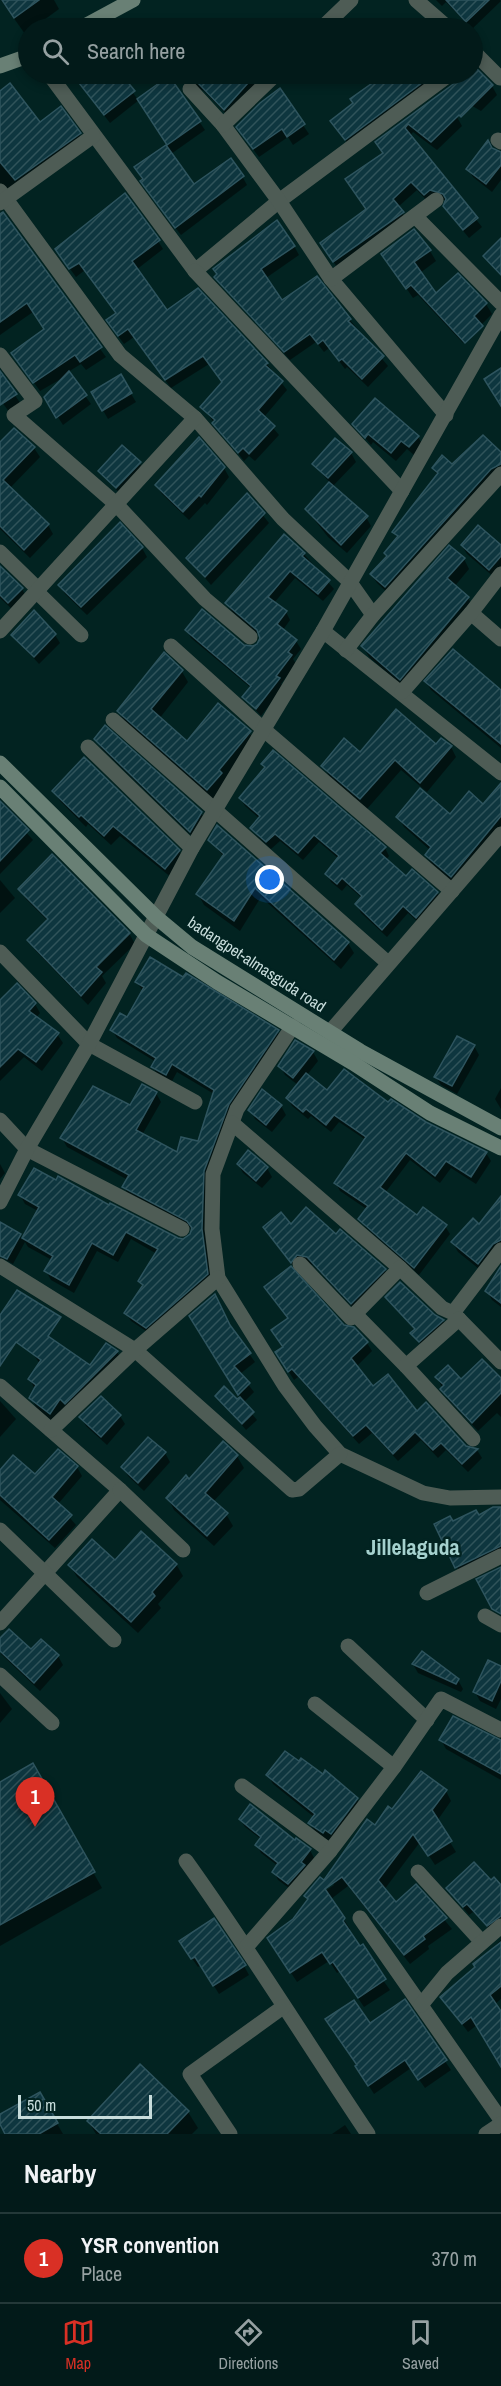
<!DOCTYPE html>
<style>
body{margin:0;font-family:"Archivo Narrow",sans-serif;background:#102726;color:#f1f3f6}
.scale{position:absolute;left:18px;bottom:15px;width:134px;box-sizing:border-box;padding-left:6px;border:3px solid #c8dddc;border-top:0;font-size:16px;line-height:21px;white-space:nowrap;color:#c8dddc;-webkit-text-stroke:4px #022321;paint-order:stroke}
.you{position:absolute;left:270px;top:880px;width:21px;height:21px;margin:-15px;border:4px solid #fff;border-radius:50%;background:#1a73e8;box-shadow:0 0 0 9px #1a73e833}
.badge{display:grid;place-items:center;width:39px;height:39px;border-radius:50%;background:#d93025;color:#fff;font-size:20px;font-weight:700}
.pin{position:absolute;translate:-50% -50px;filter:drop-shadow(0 2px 3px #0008)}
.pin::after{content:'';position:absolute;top:32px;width:21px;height:18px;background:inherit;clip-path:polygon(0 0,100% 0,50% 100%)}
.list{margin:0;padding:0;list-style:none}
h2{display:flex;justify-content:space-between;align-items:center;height:78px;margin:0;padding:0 24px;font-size:26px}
h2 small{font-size:20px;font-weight:400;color:#96a1a2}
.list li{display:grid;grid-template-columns:39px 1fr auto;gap:18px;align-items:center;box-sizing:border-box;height:90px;padding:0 24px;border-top:2px solid #233838}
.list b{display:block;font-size:22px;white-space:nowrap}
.list p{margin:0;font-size:20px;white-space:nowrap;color:#96a1a2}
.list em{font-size:20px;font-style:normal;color:#96a1a2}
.icon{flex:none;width:33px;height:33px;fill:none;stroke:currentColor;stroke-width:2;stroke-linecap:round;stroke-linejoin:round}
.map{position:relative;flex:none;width:501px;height:2134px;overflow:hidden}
.search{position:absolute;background:#021a19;box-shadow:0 3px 9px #0003;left:18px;right:18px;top:18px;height:66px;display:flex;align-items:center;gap:15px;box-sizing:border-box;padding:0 21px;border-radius:33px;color:#96a1a2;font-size:22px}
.sheet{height:168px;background:#021a19}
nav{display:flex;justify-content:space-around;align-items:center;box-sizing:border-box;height:84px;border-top:2px solid #233838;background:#021a19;font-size:16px;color:#96a1a2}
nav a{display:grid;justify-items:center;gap:3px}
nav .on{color:#d93025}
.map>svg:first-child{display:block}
.shadow{fill:#0007;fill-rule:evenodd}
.building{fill:url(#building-hatch);stroke:#2e545e;stroke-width:1.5}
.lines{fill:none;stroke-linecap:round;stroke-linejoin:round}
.street{stroke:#4e5c55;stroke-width:15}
.secondary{stroke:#698075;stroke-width:15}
.labels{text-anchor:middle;stroke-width:5;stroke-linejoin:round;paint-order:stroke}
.street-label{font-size:16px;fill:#c8dddc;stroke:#022321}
.district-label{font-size:22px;font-weight:bold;fill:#a5d1ce;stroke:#022321}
</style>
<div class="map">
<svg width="501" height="2134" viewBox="0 0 501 2134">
<defs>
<pattern id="building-hatch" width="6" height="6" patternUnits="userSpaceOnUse" patternTransform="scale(1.5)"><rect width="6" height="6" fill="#0e363f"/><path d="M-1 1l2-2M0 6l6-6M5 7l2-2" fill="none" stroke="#30535a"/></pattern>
</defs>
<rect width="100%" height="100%" fill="#022321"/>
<g class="shadow">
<path d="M1 0H54L59 9 25 34Z"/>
<path d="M436 0H500L501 1 472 29 446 2 442 6Z"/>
<path d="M350 19 360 28H341Z"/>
<path d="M472 67 492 86 497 95 481 111 455 96 461 74H458H472Z"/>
<path d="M72 74H125L129 80 126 83 138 100 169 78 205 130 171 154 194 187 242 176 247 185 181 235 147 190 136 167 168 145 139 100 110 123Z"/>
<path d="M197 74H247L257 86 230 118 204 91 197 88 192 80Z"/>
<path d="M367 74H453L351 148 332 122 375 82Z"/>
<path d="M280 91 309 134 293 145 288 137 259 157 243 136Z"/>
<path d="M0 93 39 124 79 134 85 143 14 194 0 193Z"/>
<path d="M434 100 457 117 462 126 437 150 413 132 410 136 482 227 469 238 450 215 445 206 447 201 436 198 429 203 417 190 398 207 407 221 339 270 327 252 367 210 384 154 377 142Z"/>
<path d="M487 144 501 153V180L492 192 473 177 468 169Z"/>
<path d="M0 213 106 357 86 370 81 364 68 372 91 404 63 425 45 397 66 376 40 391 13 353 46 330 33 312 0 335Z"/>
<path d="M501 239V276L484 256Z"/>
<path d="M158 241 163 249 136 270 167 312 198 290 267 364 287 390 264 417 279 435 255 461 249 456 244 461 202 407 223 383 209 364 171 388 134 337 124 344 113 329 118 314 85 270 76 277 62 258Z"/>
<path d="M294 246 299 255 266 278 282 302 350 320 388 366 368 387 347 367 345 369 329 348 324 352 316 342 290 360 216 277Z"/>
<path d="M430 251 436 261 420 273 436 296 486 304 492 314 463 343 418 295 413 298 383 254Z"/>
<path d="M0 374 21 404 9 412 0 399Z"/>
<path d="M120 376 136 402 108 419 93 393Z"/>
<path d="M354 424 418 437 423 445 414 455 407 449 396 461 373 442 371 445Z"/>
<path d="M0 444 34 448 40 457 10 488 48 525 53 534 30 558 0 529Z"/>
<path d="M351 453 356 462 332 487 366 517 371 526 347 553 328 537 306 509 330 483 314 464Z"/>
<path d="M501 454V475L390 595 377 583 372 575 387 557 398 538 394 532 438 476 433 468Z"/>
<path d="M139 463 145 471 122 496 100 471Z"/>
<path d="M224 468 229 477 207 505 205 503 189 520 162 494 156 485Z"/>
<path d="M247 495 269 523 211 585 188 558Z"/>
<path d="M462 546 501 547V570L495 578 467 554Z"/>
<path d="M142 548 147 557 87 615 65 594 60 585Z"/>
<path d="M304 554 334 589 323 601 295 578 274 603 286 612 290 620 283 630 296 641 301 649 293 659 296 664 281 684 283 687 261 716 244 697 251 688 191 638 187 630 244 646 253 648 258 645 260 636 232 612 227 604Z"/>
<path d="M464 559 469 569 454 587 468 598 474 608 406 689 369 657 363 646Z"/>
<path d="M0 570 22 589 27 598 14 611 0 598Z"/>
<path d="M12 634 55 635 60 643 39 664Z"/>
<path d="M181 670 188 682 159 719 187 744 249 732 256 744 214 801 125 723 119 711Z"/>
<path d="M426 682 499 691 501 688V748L431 690Z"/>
<path d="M97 740 201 813 206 821 195 839 101 748Z"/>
<path d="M436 746 451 747 456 757 427 792 401 770 367 809 329 776 323 766 360 754Z"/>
<path d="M263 764 385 848 389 856 386 860 406 878 437 893 442 901 421 925 408 913 387 937 361 913 357 905 362 898 347 885 342 891 331 882 327 874 339 859 319 842 303 860 280 841 271 849 257 836 252 828 260 819 245 806 240 798 265 769Z"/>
<path d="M501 786V833L457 886 432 865 426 855 430 850 404 827 398 817 450 816 483 806Z"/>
<path d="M54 791 179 851 185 861 172 878 120 836 111 845 88 824 86 827 60 801Z"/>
<path d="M0 803 33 840 0 874Z"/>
<path d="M210 840 348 943 354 953 341 969 261 897 240 931 204 905 198 894 224 857Z"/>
<path d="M0 880 15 898 0 913Z"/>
<path d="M20 889 129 933 135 944 102 976 106 983 88 1005 35 950 29 940 48 921 26 899Z"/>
<path d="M137 982 277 1031 282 1040 233 1113 208 1180 212 1283 152 1335 131 1321 126 1313 143 1287 140 1281 157 1254 131 1239 118 1262 97 1251 74 1293 51 1280 46 1271 52 1260 28 1247 25 1242 13 1264 0 1257V1232L19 1235 22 1240 38 1211 25 1204 20 1195 110 1207 177 1239 183 1240 192 1235 193 1229 129 1196 124 1187 128 1180 67 1147 62 1138 156 1093 161 1102 142 1135 178 1154 199 1142 214 1094 177 1072 171 1083 158 1076 153 1067 156 1062 117 1038 112 1030 127 1019 143 992Z"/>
<path d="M17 985 35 1004 40 1013 36 1018 57 1034 63 1043 42 1071 24 1057 0 1081V1002Z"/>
<path d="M296 1042 313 1052 318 1061 307 1075 328 1092 389 1104 486 1153 491 1161 476 1184 451 1168 440 1183 410 1160 385 1193 417 1217 445 1226 450 1234 419 1275 365 1227 360 1219 368 1210 340 1191 336 1183 366 1140 339 1122 331 1132 311 1116 308 1119 292 1106 288 1098 298 1085 285 1075 280 1066Z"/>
<path d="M474 1046 479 1055 457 1094 441 1085 436 1077Z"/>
<path d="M501 1088V1109L495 1099Z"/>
<path d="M281 1106 286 1115 272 1132 255 1119 250 1110Z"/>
<path d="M0 1164 5 1173 0 1179Z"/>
<path d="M238 1164 267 1168 272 1177 262 1188 243 1173Z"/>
<path d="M501 1197V1252L484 1273 458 1252 453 1243 479 1226Z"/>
<path d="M291 1227 337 1236 385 1270 389 1278 356 1311 313 1265 302 1262 296 1269 269 1235Z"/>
<path d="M501 1270V1307L492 1300 487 1291Z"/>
<path d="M387 1297 434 1316 443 1321 447 1328 424 1348 412 1333 415 1330Z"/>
<path d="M191 1316 231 1329 255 1362 240 1374 254 1392 243 1403 257 1420 246 1430 217 1396 237 1401 241 1398Z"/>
<path d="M343 1326 367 1343 372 1351 356 1367 373 1388 417 1413 465 1447 477 1450 482 1458 468 1472 446 1450 438 1458 421 1440 398 1461 372 1433 359 1444 298 1377 294 1380 282 1361Z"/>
<path d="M32 1352 91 1367 117 1352 123 1362 56 1424 37 1409 31 1398 35 1390 30 1379 40 1364Z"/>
<path d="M437 1377 461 1381 501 1380V1417L497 1413 478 1431 447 1398Z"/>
<path d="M0 1401 16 1419 0 1437Z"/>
<path d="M120 1416 125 1424 107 1445 86 1426 81 1417Z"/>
<path d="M149 1439 165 1453 170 1462 144 1491 128 1476 123 1467Z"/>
<path d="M223 1443 237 1456 244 1468 213 1502 226 1514 233 1526 214 1546 174 1510 168 1498 190 1481Z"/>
<path d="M58 1451 77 1467 82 1476 58 1504 76 1525 55 1548 0 1500V1472L35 1476Z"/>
<path d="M501 1508V1555L461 1575 436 1525 479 1516Z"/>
<path d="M116 1562 176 1564 183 1576 158 1604 161 1608 138 1633 77 1577 70 1565Z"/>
<path d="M0 1640 31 1651 41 1641 58 1656 63 1665 40 1691 1 1654Z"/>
<path d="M413 1664 458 1680 463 1689 461 1692 418 1673Z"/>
<path d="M501 1667V1699L496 1709 480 1701 475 1692Z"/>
<path d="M0 1693 12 1709 0 1723Z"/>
<path d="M441 1740 501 1741V1780L446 1749Z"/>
<path d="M33 1765 102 1888 0 1946V1784Z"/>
<path d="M268 1775 357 1799 362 1808 336 1842 331 1838 328 1841 315 1832 310 1823 314 1817 273 1784Z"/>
<path d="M446 1791 451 1801 437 1821 456 1852 435 1865 420 1842 384 1890 396 1904 416 1886 452 1929 428 1946 429 1949 410 1964 348 1886 331 1899 350 1929 348 1931 390 1990 364 2007 340 1971 337 1973 329 1961 297 1982 275 1948 308 1901 306 1896 325 1882 375 1827 393 1811ZM332 1882 334 1885 322 1893 325 1887Z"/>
<path d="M240 1819 310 1850 314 1858 293 1891 278 1880 274 1872 278 1866 261 1853 257 1845 261 1839 245 1827Z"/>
<path d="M491 1882 501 1887V1927L493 1933 473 1912 469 1915 448 1889Z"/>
<path d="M501 1940V1999L495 2004 501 2013V2064L477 2025 468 2032 442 1997 477 1967 475 1964Z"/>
<path d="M186 1950 244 1966 249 1975 219 1994 201 1965 198 1967Z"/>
<path d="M404 2001 451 2070 425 2088 411 2068 374 2094 362 2075 369 2025Z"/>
<path d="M40 2094 63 2134H7L0 2116Z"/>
<path d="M188 2112 198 2128 192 2134H96L88 2121Z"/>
<path d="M345 2125 351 2134H332Z"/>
</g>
<g class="building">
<path d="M2 0H39L14 18Z"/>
<path d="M446 0H489L466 22Z"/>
<path d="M472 64 493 85 461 117 459 115 431 142 408 124 405 128 478 218 463 230 443 206 446 199 443 194 430 190 424 195 411 182 393 199 404 212 333 262 320 243 366 209 345 179 383 153 375 142 456 82 460 74H472Z"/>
<path d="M72 74H121L135 91 104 115Z"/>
<path d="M184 74H256L224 110 197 82Z"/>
<path d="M385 74H434L345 140 330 121 353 103 350 99Z"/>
<path d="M169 76 201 121 167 145 137 99Z"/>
<path d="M10 83 40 122 61 106 81 133 15 180 0 162V91Z"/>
<path d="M280 88 305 124 287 137 282 129 253 149 236 127 260 103Z"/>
<path d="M488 140 492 148 501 152V165L486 184 466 169Z"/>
<path d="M166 145 194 184 231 158 244 176 175 228 140 181 143 179 134 167Z"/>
<path d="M125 193 160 240 132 261 167 310 198 288 268 363 265 365 283 381 258 410 275 426 249 454 243 448 238 453 212 423 215 420 200 407 222 382 203 356 165 380 128 329 118 336 106 320 116 313 79 263 69 269 55 249Z"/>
<path d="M3 212 102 347 80 362 75 355 33 383 11 353 44 329 27 303 0 322V214Z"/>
<path d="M277 220 295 246 261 269 282 300 317 276 351 319 348 321 384 356 362 379 342 359 339 361 323 340 318 344 310 334 284 352 214 277 217 274 213 269Z"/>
<path d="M414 229 431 250 414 262 436 293 458 273 487 303 474 316 483 326 465 343 411 285 406 289 381 254Z"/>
<path d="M501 238V275L483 256Z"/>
<path d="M501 368V406L484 379Z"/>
<path d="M0 371 17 394 0 405Z"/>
<path d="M69 371 87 395 56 418 44 397Z"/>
<path d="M121 374 132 393 102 411 91 392Z"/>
<path d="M375 398 419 436 409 447 401 441 391 453 368 434 365 438 352 424Z"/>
<path d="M14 428 35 447 3 480 49 524 24 550 0 526V442Z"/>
<path d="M483 435 501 452V464L491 469 385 587 370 574 387 556 384 553 398 536 392 532 438 473 432 468 442 455 452 464Z"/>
<path d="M199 437 225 467 201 497 199 495 183 512 155 485Z"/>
<path d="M335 438 352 452 328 478 312 464Z"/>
<path d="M122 445 141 462 116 488 98 471Z"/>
<path d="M329 482 368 516 341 545 305 509Z"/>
<path d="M247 493 265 513 205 577 186 558Z"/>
<path d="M120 522 143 547 81 607 58 585Z"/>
<path d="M478 525 501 545V556L489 570 461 545Z"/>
<path d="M284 534 305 553 302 556 330 580 318 594 290 571 268 597 287 611 277 624 297 640 288 652 292 655 276 676 280 678 256 709 242 697 251 686 185 630 202 609 244 645 253 646 257 644 260 638 257 630 225 603Z"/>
<path d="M449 545 465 558 447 578 469 597 400 680 361 646Z"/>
<path d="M0 566 23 588 8 603 0 595Z"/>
<path d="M34 610 56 634 34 657 11 635Z"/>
<path d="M453 649 501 690V744L424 681Z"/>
<path d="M164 652 183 670 151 709 187 741 218 703 251 731 219 770 222 773 207 790 117 711Z"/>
<path d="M396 709 436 744 441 738 452 746 420 783 395 760 360 799 321 766 344 738 360 752Z"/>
<path d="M105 725 202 812 190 832 94 739Z"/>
<path d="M273 750 386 847 380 853 406 876 412 869 438 892 416 918 403 906 382 930 355 904 362 896 342 878 337 884 325 874 339 856 314 835 298 853 275 834 266 842 250 828 260 816 239 798 265 767 261 764Z"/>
<path d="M84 757 180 850 165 869 113 826 104 836 81 815 79 817 52 791Z"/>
<path d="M501 783V816L451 877 425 855 431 847 396 817 420 788 450 814 469 791 483 804Z"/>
<path d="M0 801 29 830 0 861Z"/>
<path d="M217 825 349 942 334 960 255 888 234 921 196 894 224 854 208 840Z"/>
<path d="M52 854 130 933 96 967 102 972 81 996 27 940 48 919 18 889Z"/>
<path d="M150 957 183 977 186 973 279 1030 229 1104 204 1171 202 1229 208 1274 146 1328 124 1313 143 1285 138 1281 158 1249 126 1232 113 1255 92 1243 69 1285 44 1271 53 1256 22 1238 39 1207 18 1195 34 1168 56 1180 58 1176 109 1205 110 1203 178 1238 183 1239 190 1234 192 1228 187 1221 122 1187 129 1175 60 1138 93 1086 130 1105 142 1084 157 1092 136 1130 177 1152 181 1137 198 1141 214 1090 172 1064 166 1075 151 1067 156 1058 110 1030 120 1013 127 1017 144 987 135 982Z"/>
<path d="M17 983 36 1003 29 1011 59 1033 36 1062 18 1049 0 1067V1000Z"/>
<path d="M457 1036 475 1045 452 1086 434 1077Z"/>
<path d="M295 1040 314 1051 293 1078 278 1066Z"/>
<path d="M344 1069 388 1102 391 1099 426 1122 487 1152 471 1177 446 1161 435 1176 406 1153 380 1187 417 1215 423 1207 447 1225 414 1268 358 1219 368 1206 334 1183 366 1137 334 1115 326 1125 306 1109 303 1112 286 1098 306 1073 327 1090Z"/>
<path d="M262 1089 282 1105 266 1125 248 1110Z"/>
<path d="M248 1150 268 1167 256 1181 237 1164Z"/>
<path d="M501 1196V1240L493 1244 478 1264 451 1242 473 1218 479 1224Z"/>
<path d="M306 1207 336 1234 340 1229 386 1269 351 1304 307 1257 297 1255 291 1263 263 1227 281 1212 291 1224Z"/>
<path d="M0 1222 21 1234 7 1259 0 1256Z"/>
<path d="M291 1266 344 1325 354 1327 368 1342 351 1358 373 1386 388 1374 417 1411 426 1402 466 1446 478 1449 462 1464 441 1443 433 1450 415 1432 393 1454 366 1425 353 1436 292 1369 288 1372 275 1352 283 1347 271 1330 288 1318 264 1287Z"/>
<path d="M501 1266V1303L485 1291Z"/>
<path d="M400 1282 435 1315 444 1320 419 1342 410 1333 415 1329 385 1297Z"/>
<path d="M17 1290 61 1317 48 1336 90 1365 106 1343 118 1351 65 1404 60 1399 50 1414 29 1398 36 1385 28 1379 41 1360 16 1342 0 1366V1315Z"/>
<path d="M215 1294 230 1325 251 1353 234 1366 250 1383 238 1395 189 1316Z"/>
<path d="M482 1359 501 1378V1393L472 1423 440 1389 444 1385 435 1377 448 1365 461 1379Z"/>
<path d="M224 1386 237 1399 240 1397 254 1412 242 1424 215 1396Z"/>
<path d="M101 1396 121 1415 101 1437 79 1417Z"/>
<path d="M148 1437 166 1452 138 1483 121 1467Z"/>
<path d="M223 1441 238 1455 205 1493 228 1513 207 1536 166 1498 186 1475 189 1479Z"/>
<path d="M58 1449 78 1466 52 1497 72 1515 49 1540 0 1495V1470L13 1455 35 1474Z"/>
<path d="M493 1507H501V1546L455 1568 434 1524 450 1516 453 1521 476 1510 479 1515Z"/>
<path d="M141 1531 177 1564 152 1592 155 1596 131 1622 68 1565 92 1539 115 1560Z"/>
<path d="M501 1567V1614L492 1609 476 1579Z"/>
<path d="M9 1629 31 1649 41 1639 59 1655 34 1683 0 1651V1638Z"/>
<path d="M422 1651 459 1679 456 1684 412 1664Z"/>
<path d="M488 1660 501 1666V1681L492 1701 473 1692Z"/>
<path d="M453 1716 501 1740V1774L439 1740Z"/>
<path d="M285 1751 299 1761 301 1758 323 1774 325 1770 358 1798 331 1834 325 1830 323 1833 308 1823 315 1814 266 1775Z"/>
<path d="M33 1763 95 1872 0 1925V1782Z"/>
<path d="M421 1771 447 1790 432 1810 452 1841 428 1856 413 1834 378 1880 396 1902 416 1884 447 1918 423 1936 425 1939 404 1955 342 1877 325 1889 345 1918 343 1921 360 1946 363 1944 386 1979 358 1998 333 1962 330 1964 322 1952 290 1973 267 1938 293 1919 308 1899 304 1896 320 1877 324 1880 367 1819 375 1825 388 1806 392 1809Z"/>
<path d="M250 1804 295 1840 296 1838 311 1849 301 1862 305 1865 288 1884 272 1872 278 1863 255 1845 261 1837 239 1819Z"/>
<path d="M474 1862 491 1880 494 1877 501 1885V1916L487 1926 467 1904 463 1907 446 1888Z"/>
<path d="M214 1918 246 1965 213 1986 195 1957 191 1959 179 1941Z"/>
<path d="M501 1942V1986L490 1995 501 2011V2067L471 2017 462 2024 440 1997 475 1967 473 1964Z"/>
<path d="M405 1999 447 2060 418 2080 405 2060 368 2086 355 2066 357 2065 325 2019 354 2000 370 2023Z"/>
<path d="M140 2064 189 2111 167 2134H101L87 2121Z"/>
<path d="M40 2092 58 2123 39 2134H5L0 2124V2114Z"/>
</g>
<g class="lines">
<g class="street">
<path d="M416 0 448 28"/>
<path d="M322 28 351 0"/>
<path d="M472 50 500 78"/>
<path d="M49 74 195 271 279 201 450 74"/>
<path d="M190 89 223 125 279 201 331 279 446 415"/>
<path d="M223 125 276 74"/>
<path d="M498 140 501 142"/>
<path d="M0 191 120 355 195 418 283 519 349 581 373 615"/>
<path d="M0 203 93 136"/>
<path d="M415 216 501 303"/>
<path d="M195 271 402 491"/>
<path d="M331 279 436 200"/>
<path d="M0 355 35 401 14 415 116 504 205 599 250 637"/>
<path d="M0 552 39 590"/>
<path d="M37 592 81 635"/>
<path d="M471 613 501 639"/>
<path d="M0 631 195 418"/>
<path d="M323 631 501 773"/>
<path d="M171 646 263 729 452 891"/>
<path d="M346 650 373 615 501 474"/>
<path d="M402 692 471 613 501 574"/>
<path d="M113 720 388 963"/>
<path d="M88 747 192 848"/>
<path d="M0 952 89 1044 195 1102"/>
<path d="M293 1026 237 1109 213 1174 212 1229 218 1278 285 1386 315 1426 340 1454 423 1493 450 1498 501 1497"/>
<path d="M330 1032 501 834"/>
<path d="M0 1120 27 1149 182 1229"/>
<path d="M232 1123 400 1268 442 1308 453 1313 501 1362"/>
<path d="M0 1202 27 1149 89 1044 192 848 323 631 501 315"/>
<path d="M300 1264 351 1318 400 1268"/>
<path d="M0 1266 135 1350 292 1490 299 1489 340 1454"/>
<path d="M453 1313 501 1250"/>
<path d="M355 1314 406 1366"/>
<path d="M459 1319 406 1366 473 1439"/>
<path d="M0 1386 120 1490 0 1623"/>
<path d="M51 1430 135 1350 218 1278"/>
<path d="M120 1490 183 1550"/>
<path d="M0 1530 114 1640"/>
<path d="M427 1593 501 1556"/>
<path d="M485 1616 501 1625"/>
<path d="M348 1646 427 1720"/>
<path d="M0 1675 52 1723"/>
<path d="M394 1767 441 1699 501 1730"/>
<path d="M242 1786 330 1851"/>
<path d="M186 1861C250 1950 307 2043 368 2134"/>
<path d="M418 1872 481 1941"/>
<path d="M360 1918 501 2120"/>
<path d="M247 1946 330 1851 394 1767 315 1704"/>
<path d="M421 2005 447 1973 501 1926"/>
<path d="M230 2134 190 2074 283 2007"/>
<path d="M486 2134 501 2124"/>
</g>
<g class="secondary">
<path d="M81 28 133 0"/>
<path d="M0 66 28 56"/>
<path d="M0 763 156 917 192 947 360 1051 501 1128"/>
<path d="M0 787 146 935 217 982 353 1063 430 1113 501 1148"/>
</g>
</g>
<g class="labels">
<g class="street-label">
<text transform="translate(257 964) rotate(33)" y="6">badangpet-almasguda road</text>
</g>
<g class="district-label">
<text x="413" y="1555">Jillelaguda</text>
</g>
</g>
</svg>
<div class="scale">50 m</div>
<div class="you"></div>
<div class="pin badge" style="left:35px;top:1827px">1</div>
<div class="search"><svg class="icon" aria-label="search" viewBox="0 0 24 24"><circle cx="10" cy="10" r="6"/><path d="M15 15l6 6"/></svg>Search here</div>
</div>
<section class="sheet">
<h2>Nearby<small></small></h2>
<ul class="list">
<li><span class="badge">1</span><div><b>YSR convention</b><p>Place</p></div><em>370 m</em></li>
</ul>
</section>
<nav>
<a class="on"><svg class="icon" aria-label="map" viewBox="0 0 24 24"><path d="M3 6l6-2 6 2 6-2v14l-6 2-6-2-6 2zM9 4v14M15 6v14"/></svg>Map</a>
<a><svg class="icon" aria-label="directions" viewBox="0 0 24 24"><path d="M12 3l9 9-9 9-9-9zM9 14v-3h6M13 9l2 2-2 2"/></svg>Directions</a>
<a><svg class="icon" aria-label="saved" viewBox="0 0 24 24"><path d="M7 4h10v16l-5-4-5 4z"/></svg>Saved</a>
</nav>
